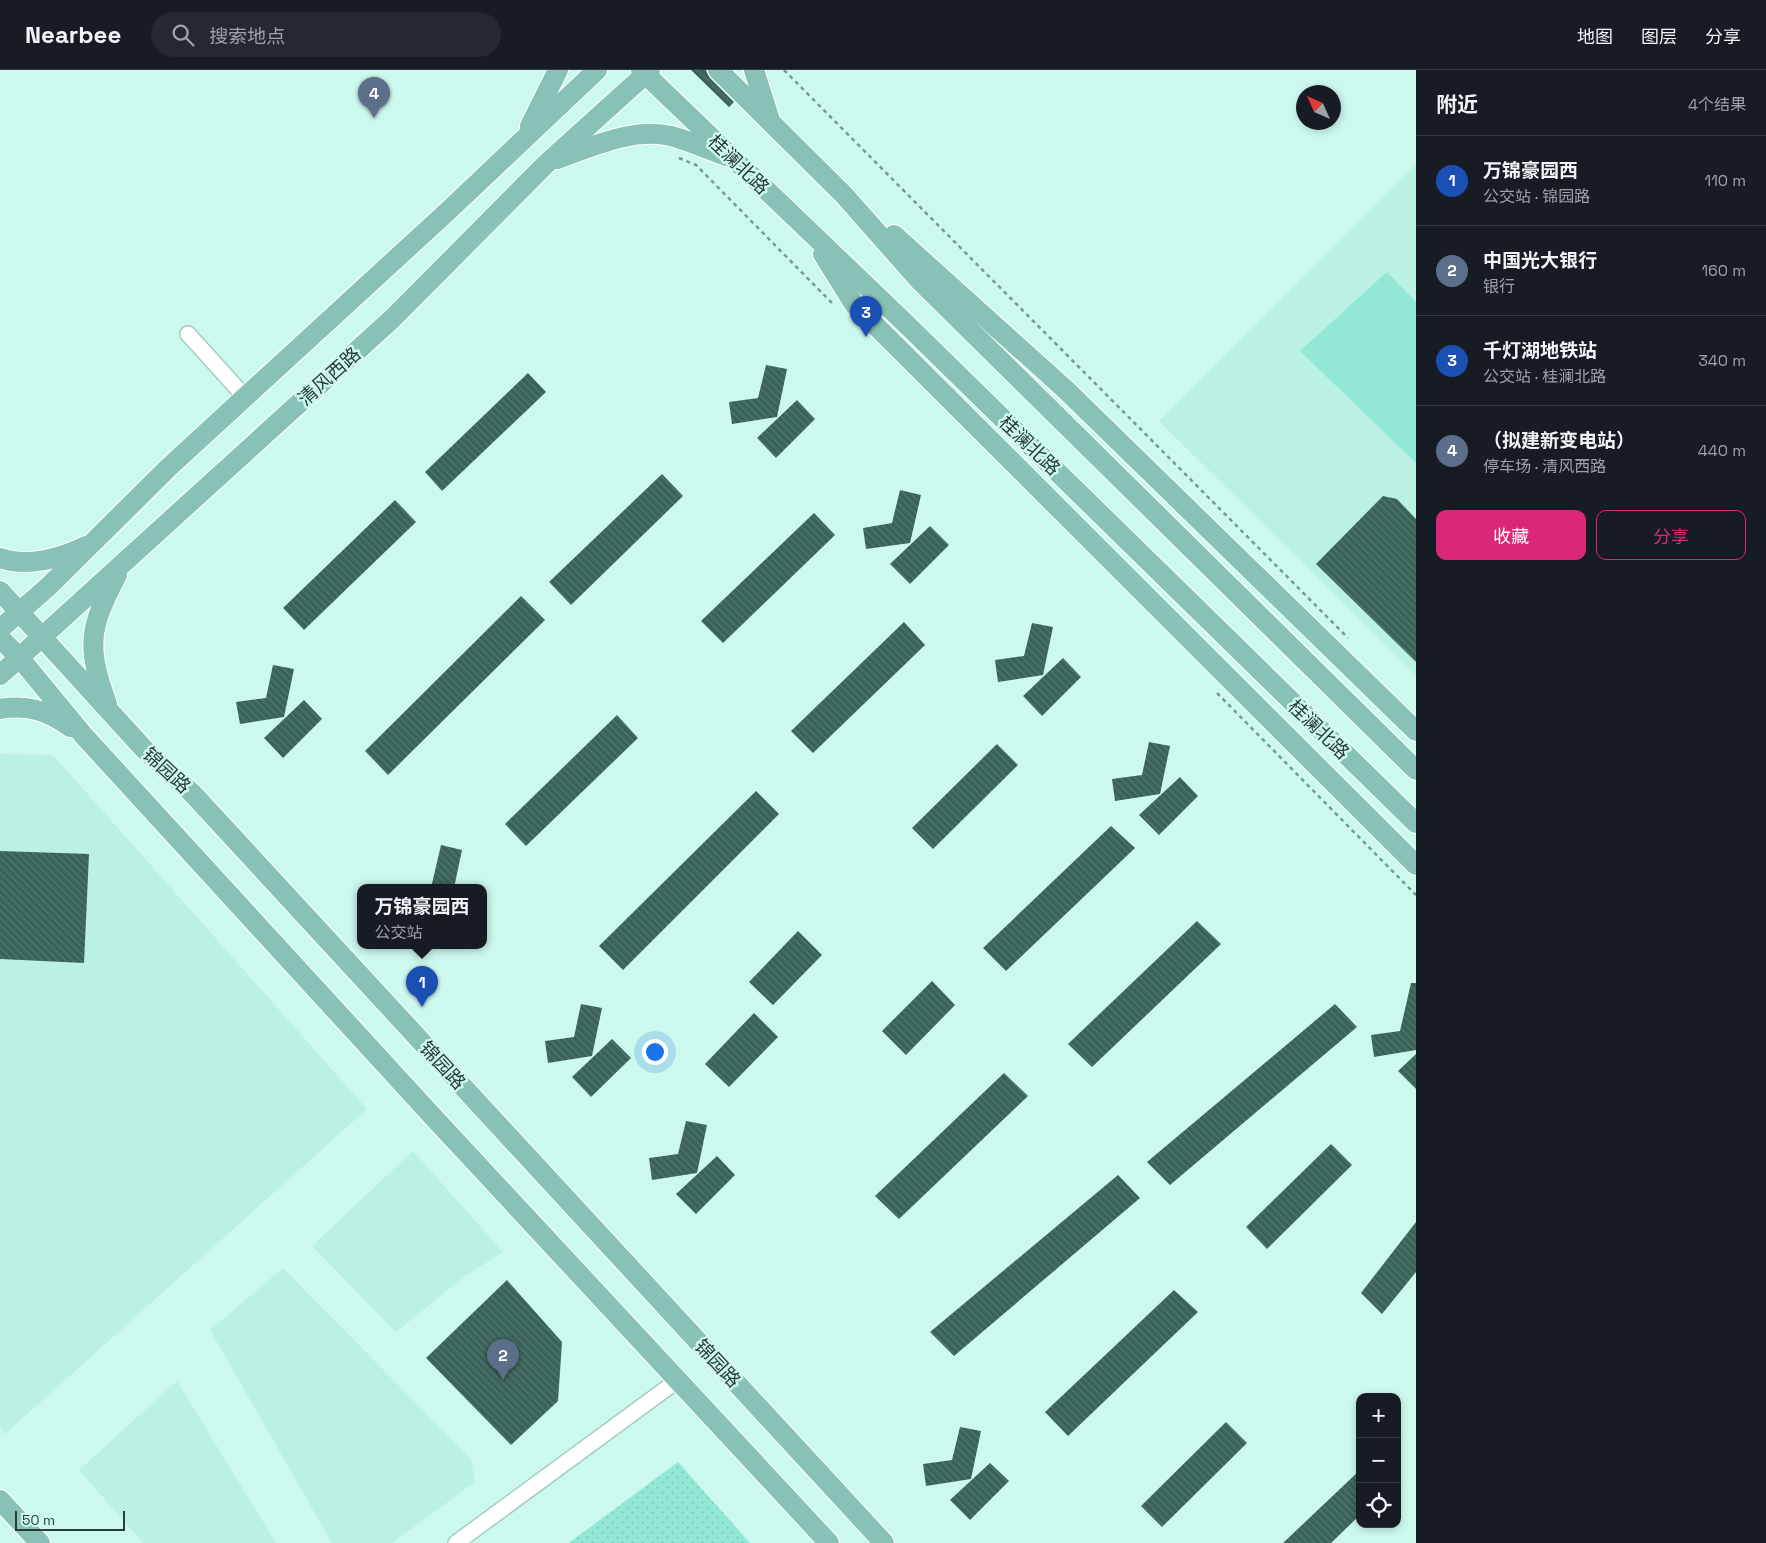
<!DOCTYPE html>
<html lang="zh">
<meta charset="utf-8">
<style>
body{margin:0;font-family:"Space Grotesk","Noto Sans SC",sans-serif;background:#242831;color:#f1f3f6}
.controls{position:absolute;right:15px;bottom:15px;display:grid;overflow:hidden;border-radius:10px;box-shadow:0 2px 8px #0003}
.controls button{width:45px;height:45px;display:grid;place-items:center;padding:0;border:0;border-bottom:1px solid #363941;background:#171b24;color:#f1f3f6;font:25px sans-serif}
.compass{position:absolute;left:1296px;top:15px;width:45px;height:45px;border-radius:50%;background:#171b24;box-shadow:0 2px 8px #0003;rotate:315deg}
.scale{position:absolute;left:15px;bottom:12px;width:110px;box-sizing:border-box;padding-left:5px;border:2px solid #293c37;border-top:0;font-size:14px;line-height:18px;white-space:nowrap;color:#293c37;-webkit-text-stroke:4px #ccf9ee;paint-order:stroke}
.you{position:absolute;left:654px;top:981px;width:18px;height:18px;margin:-12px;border:4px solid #fff;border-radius:50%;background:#1a73e8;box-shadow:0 0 0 8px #1a73e833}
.badge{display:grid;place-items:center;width:32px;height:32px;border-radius:50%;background:#db2777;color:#fff;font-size:16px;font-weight:700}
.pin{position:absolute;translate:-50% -41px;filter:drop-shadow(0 1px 2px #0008)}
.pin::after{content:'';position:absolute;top:26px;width:18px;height:15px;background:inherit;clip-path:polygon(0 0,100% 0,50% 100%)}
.popup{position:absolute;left:357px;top:814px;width:130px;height:65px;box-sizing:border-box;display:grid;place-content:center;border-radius:10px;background:#171b24;filter:drop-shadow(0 1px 4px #0005);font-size:16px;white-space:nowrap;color:#9ea1a6}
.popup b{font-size:19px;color:#f1f3f6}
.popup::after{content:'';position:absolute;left:50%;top:100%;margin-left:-10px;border:10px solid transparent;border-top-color:#171b24}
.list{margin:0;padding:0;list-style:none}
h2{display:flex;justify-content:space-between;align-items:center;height:65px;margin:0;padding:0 20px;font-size:21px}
h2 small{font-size:16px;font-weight:400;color:#9ea1a6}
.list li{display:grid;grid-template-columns:32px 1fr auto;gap:15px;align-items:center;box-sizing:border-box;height:90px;padding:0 20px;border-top:1px solid #363941}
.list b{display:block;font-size:19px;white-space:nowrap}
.list p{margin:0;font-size:16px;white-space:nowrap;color:#9ea1a6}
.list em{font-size:16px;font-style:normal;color:#9ea1a6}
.actions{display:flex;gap:10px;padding:15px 20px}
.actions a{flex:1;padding:11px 0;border:1px solid #db2777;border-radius:10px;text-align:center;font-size:18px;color:#db2777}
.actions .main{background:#db2777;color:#fff}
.icon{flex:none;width:28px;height:28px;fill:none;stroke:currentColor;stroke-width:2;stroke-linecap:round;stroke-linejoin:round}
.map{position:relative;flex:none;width:1416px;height:1473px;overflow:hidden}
header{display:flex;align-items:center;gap:30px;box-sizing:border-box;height:70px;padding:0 25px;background:#171b24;border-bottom:1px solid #363941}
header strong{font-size:24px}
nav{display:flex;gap:28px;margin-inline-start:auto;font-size:18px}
.search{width:350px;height:45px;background:#242831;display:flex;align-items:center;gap:12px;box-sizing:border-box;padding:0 18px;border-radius:28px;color:#9ea1a6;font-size:19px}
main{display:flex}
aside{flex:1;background:#171b24}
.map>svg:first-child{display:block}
.built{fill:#baf1e3}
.park{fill:url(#park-dots)}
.pitch{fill:#92e8d4}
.building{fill:url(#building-back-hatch)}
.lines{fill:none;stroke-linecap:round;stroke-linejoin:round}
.minor-casing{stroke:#a1cdc2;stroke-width:18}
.major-casing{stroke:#fff;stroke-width:22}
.path{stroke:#799890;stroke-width:2.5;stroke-dasharray:4 4;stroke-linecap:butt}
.minor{stroke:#fff;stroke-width:15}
.major{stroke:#88c2b6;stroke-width:20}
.labels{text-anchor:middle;stroke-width:5;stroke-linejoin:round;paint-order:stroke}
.street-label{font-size:19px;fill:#293c37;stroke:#ccf9ee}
</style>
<header>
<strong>Nearbee</strong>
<div class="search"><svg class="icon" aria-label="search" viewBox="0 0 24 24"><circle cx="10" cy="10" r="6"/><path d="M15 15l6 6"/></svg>搜索地点</div>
<nav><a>地图</a><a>图层</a><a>分享</a></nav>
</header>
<main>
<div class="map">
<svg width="1416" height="1473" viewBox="0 0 1416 1473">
<defs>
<pattern id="park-dots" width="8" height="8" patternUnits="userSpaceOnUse" patternTransform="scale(1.25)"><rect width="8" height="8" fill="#92e8d4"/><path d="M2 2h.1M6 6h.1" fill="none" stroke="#7ec8b7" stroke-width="1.8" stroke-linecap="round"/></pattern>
<pattern id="building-back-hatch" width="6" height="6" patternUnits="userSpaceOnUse" patternTransform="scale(1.25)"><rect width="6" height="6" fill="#396259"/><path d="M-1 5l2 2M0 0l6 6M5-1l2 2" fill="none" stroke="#54766e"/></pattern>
</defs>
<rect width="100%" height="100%" fill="#ccf9ee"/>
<g class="built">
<path d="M1416 95V605L1159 351Z"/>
<path d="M0 684 53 685 367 1039 5 1364 0 1358Z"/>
<path d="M413 1081 503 1182 464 1207 396 1262 312 1176Z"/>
<path d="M283 1198 471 1389 475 1412 392 1473H332L210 1260Z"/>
<path d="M177 1311 276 1473H143L79 1400Z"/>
</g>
<path class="park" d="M678 1392 750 1473H569Z"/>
<path class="pitch" d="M1387 202 1416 232V393L1300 281Z"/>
<g class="building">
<path d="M691 0H706L710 8 734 32 729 37Z"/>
<path d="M766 295 787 299 777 347 732 354 729 332 758 328Z"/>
<path d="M528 303 546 322 442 421 425 402Z"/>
<path d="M797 330 815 349 776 388 757 368Z"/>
<path d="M662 404 683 426 571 535 549 512Z"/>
<path d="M900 420 921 425 910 473 866 479 863 458 892 453Z"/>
<path d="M1383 426 1397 429 1416 449V592L1316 494Z"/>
<path d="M395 430 416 452 304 560 283 538Z"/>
<path d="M814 443 835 465 723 573 701 551Z"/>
<path d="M930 456 949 475 910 514 890 494Z"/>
<path d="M521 526 545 550 388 705 365 681Z"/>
<path d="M904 552 925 575 813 683 791 661Z"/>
<path d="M1032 553 1053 557 1043 605 998 612 995 590 1024 586Z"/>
<path d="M1063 588 1081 607 1042 646 1023 626Z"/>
<path d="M273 595 294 599 284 647 240 654 236 632 266 628Z"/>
<path d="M304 630 322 649 283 688 264 668Z"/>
<path d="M617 645 638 668 526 776 505 754Z"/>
<path d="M1149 672 1170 676 1160 724 1115 731 1112 709 1142 705Z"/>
<path d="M997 674 1018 695 933 779 912 758Z"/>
<path d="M1180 707 1198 726 1159 765 1139 745Z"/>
<path d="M756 721 779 744 623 900 599 876Z"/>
<path d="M1111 756 1135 778 1006 901 983 878Z"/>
<path d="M441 775 462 780 454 818H431Z"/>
<path d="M0 781 89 784 84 893 0 889Z"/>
<path d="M1197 851 1221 874 1092 997 1068 974Z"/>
<path d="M798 861 822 885 773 935 749 912Z"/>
<path d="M932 911 955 935 906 985 882 961Z"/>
<path d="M1411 913H1416V980L1374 987 1371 965 1400 961Z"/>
<path d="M581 934 602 938 592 986 548 993 545 971 574 967Z"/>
<path d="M1335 934 1357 957 1170 1115 1147 1092Z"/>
<path d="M754 943 778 967 729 1017 705 994Z"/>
<path d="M612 969 631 988 591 1027 572 1007Z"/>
<path d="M1416 984V1019L1398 1001Z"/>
<path d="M1004 1003 1028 1026 899 1149 875 1126Z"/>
<path d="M686 1051 707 1055 697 1103 652 1110 649 1088 678 1084Z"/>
<path d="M1331 1074 1352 1095 1267 1179 1246 1157Z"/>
<path d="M717 1086 735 1105 696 1144 676 1124Z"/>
<path d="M1118 1105 1140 1128 954 1286 930 1262Z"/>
<path d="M1416 1152V1202L1382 1244 1361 1223Z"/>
<path d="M507 1210 562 1272 558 1331 511 1375 426 1288Z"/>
<path d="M1174 1220 1198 1242 1068 1366 1045 1342Z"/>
<path d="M1226 1352 1247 1373 1162 1457 1141 1436Z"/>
<path d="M960 1357 981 1361 971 1409 926 1416 923 1394 952 1390Z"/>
<path d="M990 1393 1009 1411 970 1450 950 1430Z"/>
<path d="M1360 1400V1445L1331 1473H1283Z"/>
</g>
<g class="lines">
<g class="minor-casing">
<g id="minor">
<path d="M188 264 245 327"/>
<path d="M456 1473 678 1310"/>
</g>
</g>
<g class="major-casing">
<g id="major">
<path d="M641 0 902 250 1416 753"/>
<path d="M718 0 844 125 920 211 1416 700"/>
<path d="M754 0 769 47"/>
<path d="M530 56 558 0"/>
<path d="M557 89C591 77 634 57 671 66 689 71 708 79 726 86"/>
<path d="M894 165 1065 319 1416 661"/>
<path d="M823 184 854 234 1416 795"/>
<path d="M0 488C27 498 61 488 86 476"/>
<path d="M0 521 143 678 192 723 884 1473"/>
<path d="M0 559 49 516 169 397 448 141 597 0"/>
<path d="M0 568 19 587 84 666 436 1050 829 1473"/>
<path d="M0 605 393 248 546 94 650 0"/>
<path d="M107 634C86 576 89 558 117 505"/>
<path d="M0 639C27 634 48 641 70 657"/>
<path d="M0 1430 40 1473"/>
</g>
</g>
<g class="path">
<path d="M784 0 1348 568"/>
<path d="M679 88 696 95 832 233"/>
<path d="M1217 623 1416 825"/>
</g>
<use href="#minor" class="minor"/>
<use href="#major" class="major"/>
</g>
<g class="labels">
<g class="street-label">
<text transform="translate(739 94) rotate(44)" y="7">桂澜北路</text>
<text transform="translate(329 306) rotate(-42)" y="7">清风西路</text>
<text transform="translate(1030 375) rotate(44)" y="7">桂澜北路</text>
<text transform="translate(1319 659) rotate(44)" y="7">桂澜北路</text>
<text transform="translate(167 700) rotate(43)" y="7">锦园路</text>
<text transform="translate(443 995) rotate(47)" y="7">锦园路</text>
<text transform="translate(718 1293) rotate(47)" y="7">锦园路</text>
</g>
</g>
</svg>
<div class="controls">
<button>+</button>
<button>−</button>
<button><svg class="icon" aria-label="locate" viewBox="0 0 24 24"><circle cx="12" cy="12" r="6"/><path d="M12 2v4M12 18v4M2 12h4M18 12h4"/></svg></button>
</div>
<svg class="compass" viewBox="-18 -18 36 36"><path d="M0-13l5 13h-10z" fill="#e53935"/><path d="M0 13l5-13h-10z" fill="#9ea1a6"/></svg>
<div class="scale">50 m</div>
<div class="you"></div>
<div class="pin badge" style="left:422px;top:937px;background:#1a4fb4">1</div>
<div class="popup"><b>万锦豪园西</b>公交站</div>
<div class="pin badge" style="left:503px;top:1310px;background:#5c6f8a">2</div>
<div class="pin badge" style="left:866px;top:267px;background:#1a4fb4">3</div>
<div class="pin badge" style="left:374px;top:48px;background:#5c6f8a">4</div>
</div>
<aside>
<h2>附近<small>4个结果</small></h2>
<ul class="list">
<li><span class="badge" style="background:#1a4fb4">1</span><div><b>万锦豪园西</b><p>公交站 · 锦园路</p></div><em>110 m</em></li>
<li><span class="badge" style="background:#5c6f8a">2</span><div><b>中国光大银行</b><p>银行</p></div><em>160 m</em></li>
<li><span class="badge" style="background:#1a4fb4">3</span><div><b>千灯湖地铁站</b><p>公交站 · 桂澜北路</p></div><em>340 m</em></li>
<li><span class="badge" style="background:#5c6f8a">4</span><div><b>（拟建新变电站）</b><p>停车场 · 清风西路</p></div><em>440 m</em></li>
</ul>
<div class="actions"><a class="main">收藏</a><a>分享</a></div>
</aside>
</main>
